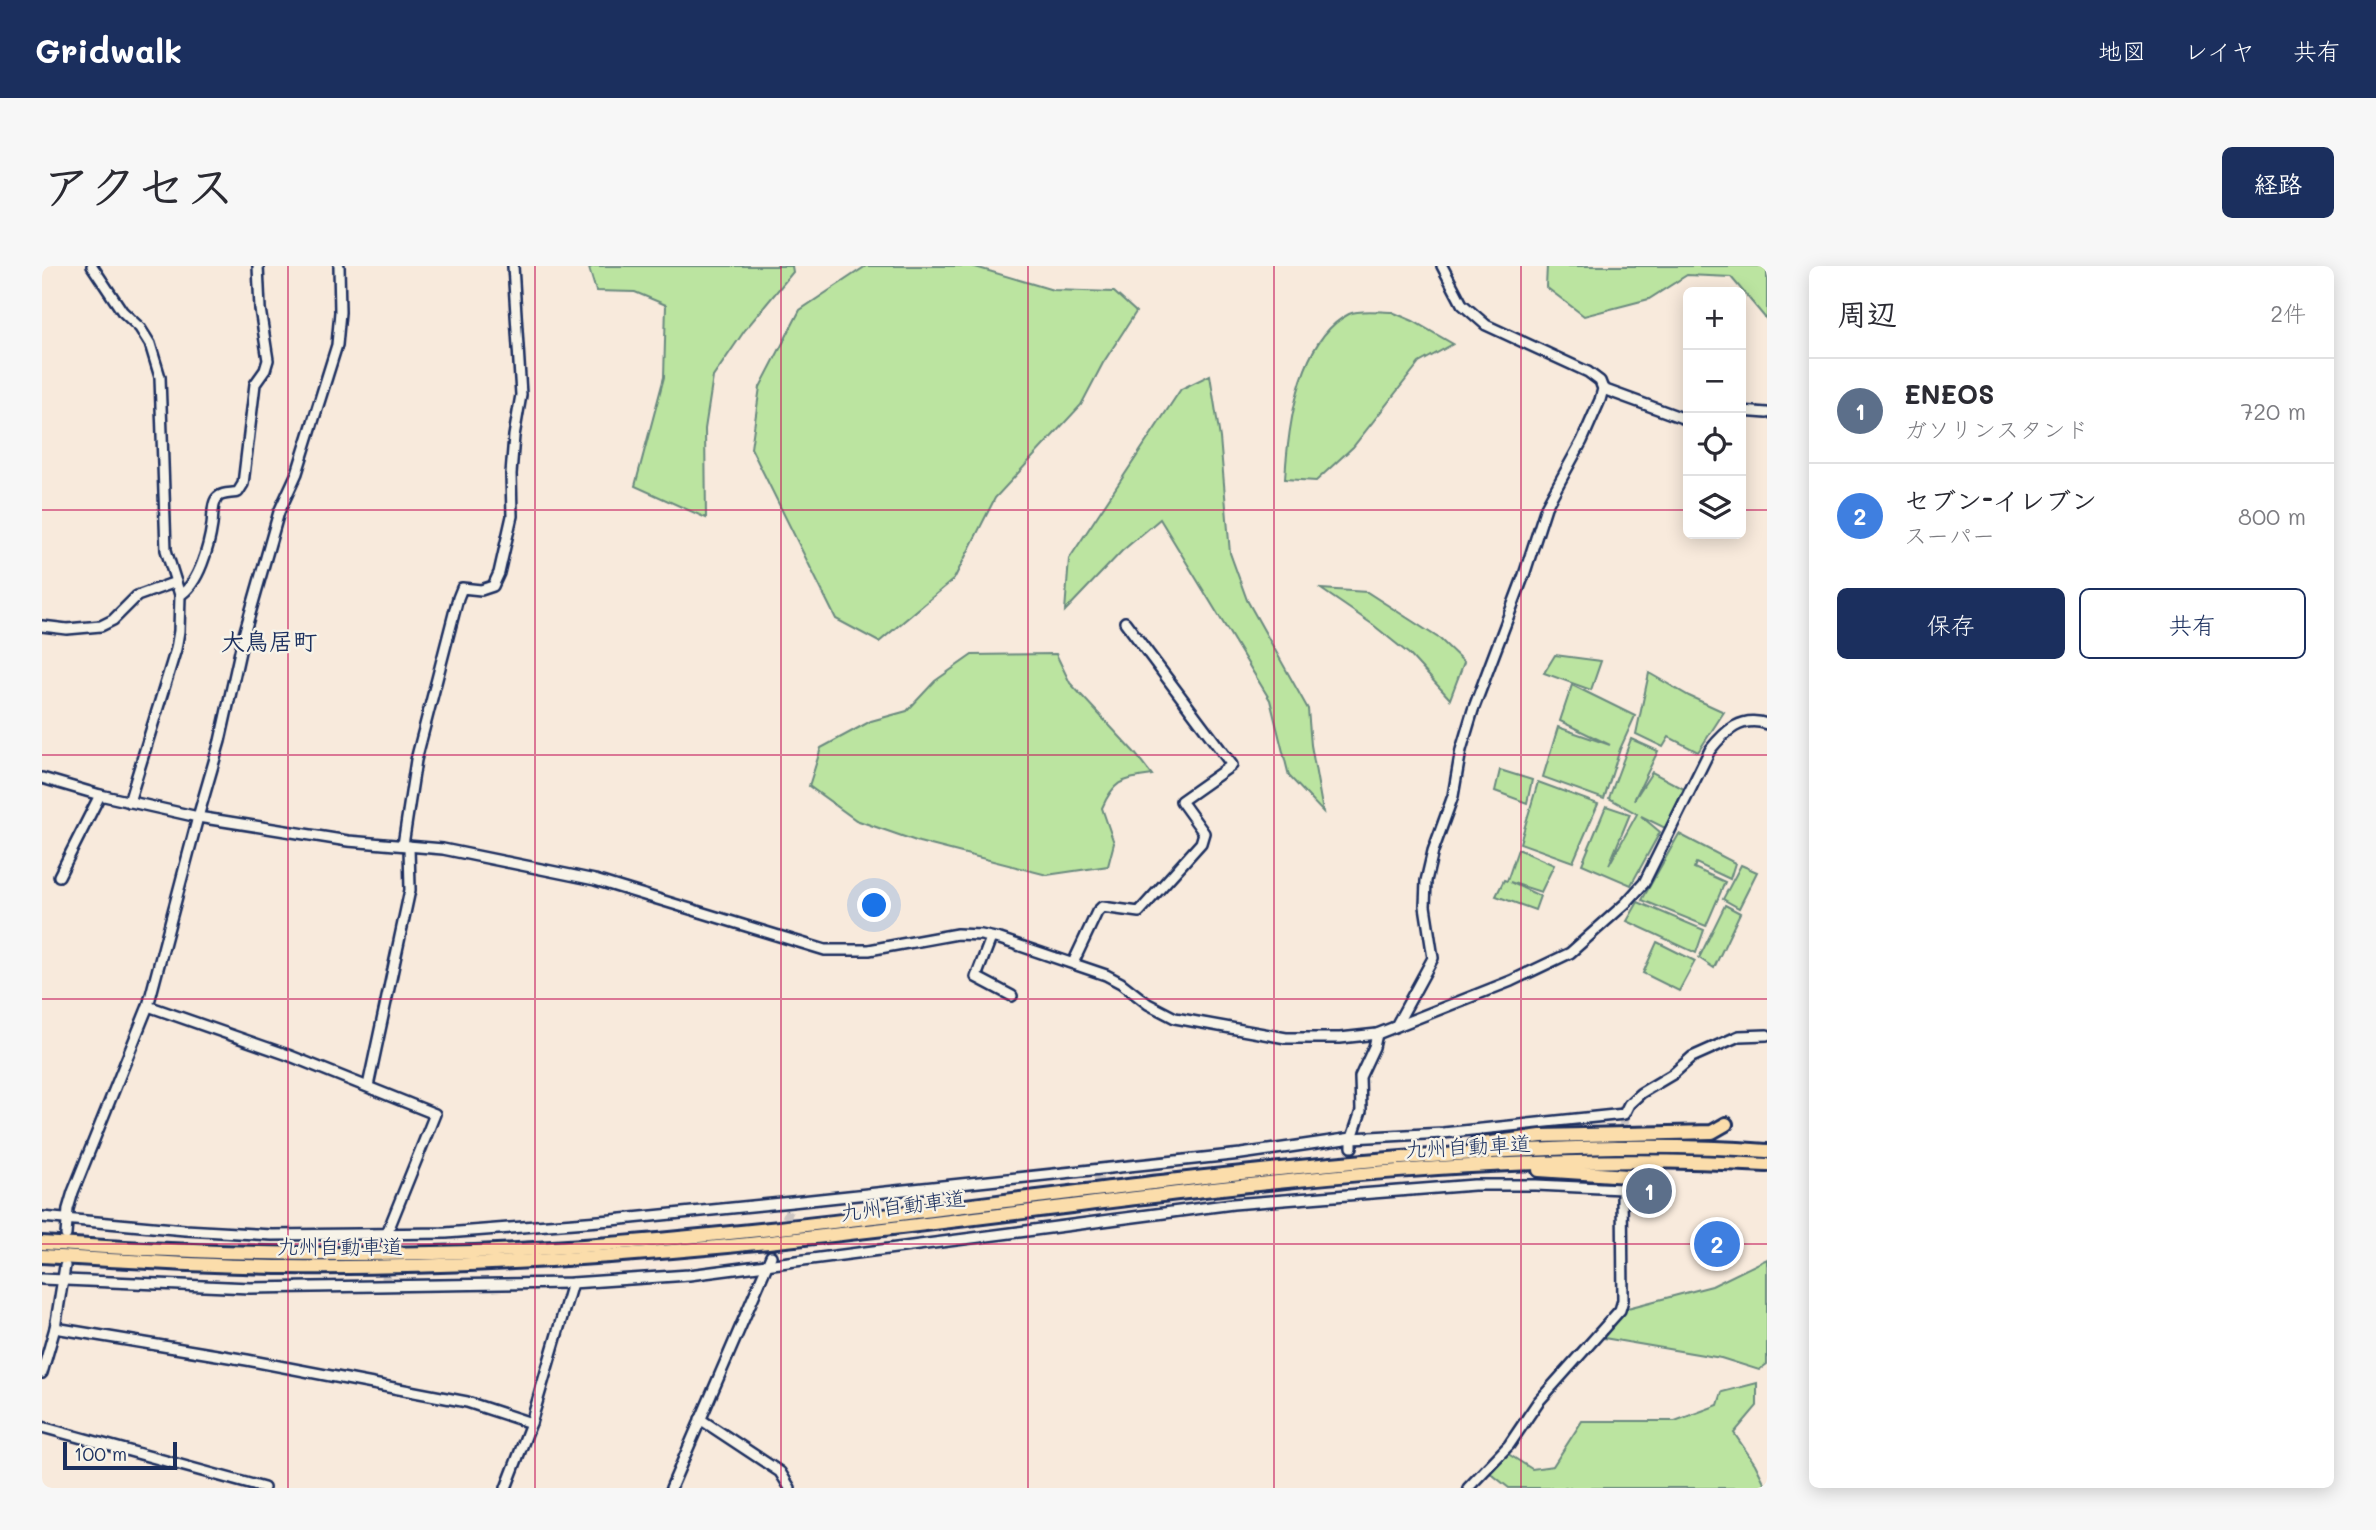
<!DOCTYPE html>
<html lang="ja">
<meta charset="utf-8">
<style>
body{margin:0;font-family:Mali,"Klee One",sans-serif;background:#f7f7f7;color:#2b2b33}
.controls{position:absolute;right:21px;top:21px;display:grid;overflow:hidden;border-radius:10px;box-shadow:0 4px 18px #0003}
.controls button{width:63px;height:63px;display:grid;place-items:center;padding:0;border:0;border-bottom:2px solid #e1e1e2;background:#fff;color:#2b2b33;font:35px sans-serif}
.scale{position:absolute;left:21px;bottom:18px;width:114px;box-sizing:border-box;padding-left:7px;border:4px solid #1b2f5e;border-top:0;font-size:19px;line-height:24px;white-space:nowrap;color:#1b2f5e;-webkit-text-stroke:5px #f7f3e8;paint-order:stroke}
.you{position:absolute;left:833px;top:640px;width:24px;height:24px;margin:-18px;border:5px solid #fff;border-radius:50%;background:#1a73e8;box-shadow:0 0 0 10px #1a73e833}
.badge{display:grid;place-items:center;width:46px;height:46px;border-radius:50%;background:#1b2f5e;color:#fff;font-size:23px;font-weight:700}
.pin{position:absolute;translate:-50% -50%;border:4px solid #fff;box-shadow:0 2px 7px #0006}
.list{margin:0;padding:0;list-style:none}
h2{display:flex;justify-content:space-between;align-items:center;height:91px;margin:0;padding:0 28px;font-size:30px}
h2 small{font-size:23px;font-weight:400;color:#7c7c81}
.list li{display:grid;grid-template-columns:46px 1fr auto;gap:21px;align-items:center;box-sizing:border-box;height:105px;padding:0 28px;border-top:2px solid #e1e1e2}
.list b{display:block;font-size:26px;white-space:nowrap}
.list p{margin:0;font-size:23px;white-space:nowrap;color:#7c7c81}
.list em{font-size:23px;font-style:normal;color:#7c7c81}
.actions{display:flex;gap:14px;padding:21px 28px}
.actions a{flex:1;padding:16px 0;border:2px solid #1b2f5e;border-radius:10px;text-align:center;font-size:24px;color:#1b2f5e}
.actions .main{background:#1b2f5e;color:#fff}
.icon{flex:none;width:38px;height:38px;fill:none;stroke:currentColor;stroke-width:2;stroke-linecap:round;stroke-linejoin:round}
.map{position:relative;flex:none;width:1725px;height:1222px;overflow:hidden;border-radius:10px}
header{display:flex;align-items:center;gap:42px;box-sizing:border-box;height:98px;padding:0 35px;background:#1b2f5e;color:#fff}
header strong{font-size:33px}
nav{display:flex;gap:38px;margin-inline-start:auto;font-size:24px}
.intro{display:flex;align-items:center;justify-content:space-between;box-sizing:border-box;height:168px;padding:0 42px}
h1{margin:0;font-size:49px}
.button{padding:18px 32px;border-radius:10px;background:#1b2f5e;color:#fff;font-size:24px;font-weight:700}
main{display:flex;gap:42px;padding:0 42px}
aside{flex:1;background:#fff;border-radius:10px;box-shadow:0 4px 18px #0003}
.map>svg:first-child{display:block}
.green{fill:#bbe4a0;stroke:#6b8a7f;stroke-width:2}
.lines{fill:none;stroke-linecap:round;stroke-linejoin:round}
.minor-tunnel{stroke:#ccc5c3;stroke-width:9;stroke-dasharray:9 4.5;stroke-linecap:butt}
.minor-casing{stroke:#1b2f5e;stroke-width:14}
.highway-casing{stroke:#1b2f5e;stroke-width:18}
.minor{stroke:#f7f3e8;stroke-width:9}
.highway{stroke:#fbddab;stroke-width:12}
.grid{fill:none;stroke:#c2185b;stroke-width:2;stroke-opacity:0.55}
.labels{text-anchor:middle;stroke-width:5;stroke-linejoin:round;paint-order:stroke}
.street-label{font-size:21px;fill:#1b2f5e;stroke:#f7f3e8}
.quarter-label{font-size:24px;font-weight:bold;fill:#1b2f5e;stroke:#f7f3e8}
</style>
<header>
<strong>Gridwalk</strong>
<nav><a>地図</a><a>レイヤ</a><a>共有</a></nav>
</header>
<div class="intro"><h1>アクセス</h1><a class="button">経路</a></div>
<main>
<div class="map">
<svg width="1725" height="1222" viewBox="0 0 1725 1222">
<rect width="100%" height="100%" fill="#f8eadc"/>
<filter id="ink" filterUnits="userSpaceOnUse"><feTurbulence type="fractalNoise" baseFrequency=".0143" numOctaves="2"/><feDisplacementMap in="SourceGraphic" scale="14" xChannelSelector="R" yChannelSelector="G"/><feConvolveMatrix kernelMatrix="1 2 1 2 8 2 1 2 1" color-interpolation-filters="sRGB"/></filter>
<g filter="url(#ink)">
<g class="green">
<path d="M552 0H750L751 6 703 64 671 111 663 163 664 252 593 220 622 111 624 39 593 26 554 25 547 2Z"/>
<path d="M824 0H930L1011 24 1072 26 1094 46 1061 97 1039 139 953 232 912 313 837 376 794 353 709 182 718 121 758 44Z"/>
<path d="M1505 0H1725V54L1689 11 1645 9 1607 33 1542 50 1504 21Z"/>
<path d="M1350 46 1371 55 1411 78 1377 97 1311 181 1274 215 1243 213C1246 162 1256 74 1307 48 1318 43 1338 46 1350 46Z"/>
<path d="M1168 109 1178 172 1188 287 1205 334 1266 443 1269 479 1281 546 1247 510 1228 434 1118 253 1080 285 1023 345 1027 293 1139 123Z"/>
<path d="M1279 323 1325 326 1398 373 1422 396 1408 433 1367 388 1330 358Z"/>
<path d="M1014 388 1028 417 1092 486 1110 509C1080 514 1073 513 1060 542L1072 577 1066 600 1005 609 877 576 814 554 767 520 779 482 829 455 865 445 893 415 930 389Z"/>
<path d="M1513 389 1559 395 1549 424 1502 407Z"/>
<path d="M1607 407 1647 430 1682 446 1656 486 1627 471 1621 481 1594 468Z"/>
<path d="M1530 419 1593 450 1578 483 1562 533 1501 511 1516 461 1568 479 1518 455Z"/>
<path d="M1589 473 1616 485 1592 534 1610 506 1642 523 1623 562 1599 550 1618 566 1589 619 1540 598 1564 540 1588 548 1567 599 1595 548 1567 532Z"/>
<path d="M1458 504 1490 514 1485 537 1453 525Z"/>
<path d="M1496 516 1556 538 1531 596 1478 577Z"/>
<path d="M1637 568 1693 597 1688 613 1654 597 1652 602 1683 616 1664 660 1600 634Z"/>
<path d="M1476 583 1512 599 1499 626 1468 616 1498 630 1493 644 1454 630 1462 614 1465 615Z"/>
<path d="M1699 599 1715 606 1697 642 1681 633Z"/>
<path d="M1596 636 1662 664 1654 687 1585 655Z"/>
<path d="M1683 639 1698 647 1672 702 1657 692Z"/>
<path d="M1615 676 1653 695 1637 725 1601 707Z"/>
<path d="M1725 993V1098L1717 1104 1679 1092 1556 1071 1578 1044 1670 1020Z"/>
<path d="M1715 1117V1140L1692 1167 1713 1198 1725 1222H1467L1447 1206 1463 1186 1490 1203 1511 1200 1540 1155H1633L1676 1139 1680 1126Z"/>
</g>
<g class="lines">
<g class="minor-tunnel">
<path d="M1581 874 1582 848"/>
<path d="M1310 881 1314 922"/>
<path d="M1056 910 1061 949"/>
<path d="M729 990 747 945"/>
<path d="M344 1016 345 974"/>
</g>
<g class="minor-casing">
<g id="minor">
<path d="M50 0 80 45 98 62 108 78 118 111 124 284 138 329 137 365 134 383 87 536"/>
<path d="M1561 123 1646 154"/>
<path d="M1699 145 1725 147"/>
<path d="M138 329C157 318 167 280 170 259 171 251 170 238 175 232 180 226 190 228 196 226L201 218 213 118 223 104 226 94 218 43 216 0"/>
<path d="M0 360 25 363 59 360 71 354 95 330 134 316"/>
<path d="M0 512 58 529 156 551 306 575 401 583 553 614 783 684H827L915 668 939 669 958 673 1064 709 1079 717 1106 738 1133 752 1244 772H1298L1335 768 1469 715 1528 687 1584 637 1602 617 1668 484C1683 465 1700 449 1725 458"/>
<path d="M361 579 374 494 416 332 420 322 439 324 451 320 457 307 470 250 469 208 472 170 479 129 471 0"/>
<path d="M17 610 58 529"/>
<path d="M949 672 934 711 970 730"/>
<path d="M1031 697 1055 646 1060 641 1097 646 1159 577 1162 567 1139 535 1190 499 1083 356"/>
<path d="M106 740 246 789 393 848 345 967V974"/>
<path d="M1354 760 1391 692 1383 640 1384 615 1391 585 1411 530 1419 484 1431 444 1482 309 1504 241 1540 175 1558 134 1561 123 1558 115 1546 106 1444 59 1420 38 1400 0"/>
<path d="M326 820 368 624 367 580"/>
<path d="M1310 881V872L1319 845 1318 811 1332 781 1335 768"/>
<path d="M0 951 143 964 230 969 404 967 570 954 750 936 1199 888 1310 872 1401 867 1582 848 1587 838 1599 827 1631 808 1650 791 1697 770 1725 769"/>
<path d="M24 969 26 943 31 926 106 740 156 551 178 475 201 372 237 246 255 207 295 79 298 46 297 0"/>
<path d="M0 1013 208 1022 530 1017 647 1009 1191 938 1432 919H1494L1580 923 1581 1034 1578 1044 1496 1136 1467 1179 1426 1222"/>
<path d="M13 1062 205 1094 425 1136 489 1157"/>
<path d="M0 1107 13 1062 23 1000"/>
<path d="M658 1153 738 1206 748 1222"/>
<path d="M0 1161 222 1222"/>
<path d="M464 1222 489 1157 530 1017"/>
<path d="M629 1222 729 990"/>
</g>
</g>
<g class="highway-casing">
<g id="highway">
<path d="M1433 879 1499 870 1670 866 1684 858"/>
<path d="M1497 904 1615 912"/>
<path d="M0 977C130 986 261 990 391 987 507 985 623 974 738 962 946 939 1152 908 1360 892 1482 883 1603 876 1725 885"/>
<path d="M0 990C81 995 162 1000 243 1001 391 1003 539 994 686 980 1033 947 1375 878 1725 899"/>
</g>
</g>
<use href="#minor" class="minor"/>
<use href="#highway" class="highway"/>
</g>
</g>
<path class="grid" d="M246 0V1222M493 0V1222M739 0V1222M986 0V1222M1232 0V1222M1479 0V1222M0 244H1646M1699 244H1725M0 489H1725M0 733H1725M0 978H1725"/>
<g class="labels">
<g class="street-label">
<text transform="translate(1426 881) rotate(-3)" y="7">九州自動車道</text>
<text transform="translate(861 940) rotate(-7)" y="7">九州自動車道</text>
<text x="298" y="988">九州自動車道</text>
</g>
<g class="quarter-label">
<text x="227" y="384">大鳥居町</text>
</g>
</g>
</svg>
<div class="controls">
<button>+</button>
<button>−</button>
<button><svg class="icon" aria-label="locate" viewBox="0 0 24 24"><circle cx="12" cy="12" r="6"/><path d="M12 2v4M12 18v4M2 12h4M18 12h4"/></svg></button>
<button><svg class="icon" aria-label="layers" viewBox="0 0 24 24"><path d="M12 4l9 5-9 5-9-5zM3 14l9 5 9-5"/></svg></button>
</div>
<div class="scale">100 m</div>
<div class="you"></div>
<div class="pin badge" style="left:1607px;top:925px;background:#5c6f8a">1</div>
<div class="pin badge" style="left:1675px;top:978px;background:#3f7fe0">2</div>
</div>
<aside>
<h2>周辺<small>2件</small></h2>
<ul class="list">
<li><span class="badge" style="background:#5c6f8a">1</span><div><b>ENEOS</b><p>ガソリンスタンド</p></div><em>720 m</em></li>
<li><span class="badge" style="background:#3f7fe0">2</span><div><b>セブン-イレブン</b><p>スーパー</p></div><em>800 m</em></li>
</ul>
<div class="actions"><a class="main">保存</a><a>共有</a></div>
</aside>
</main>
